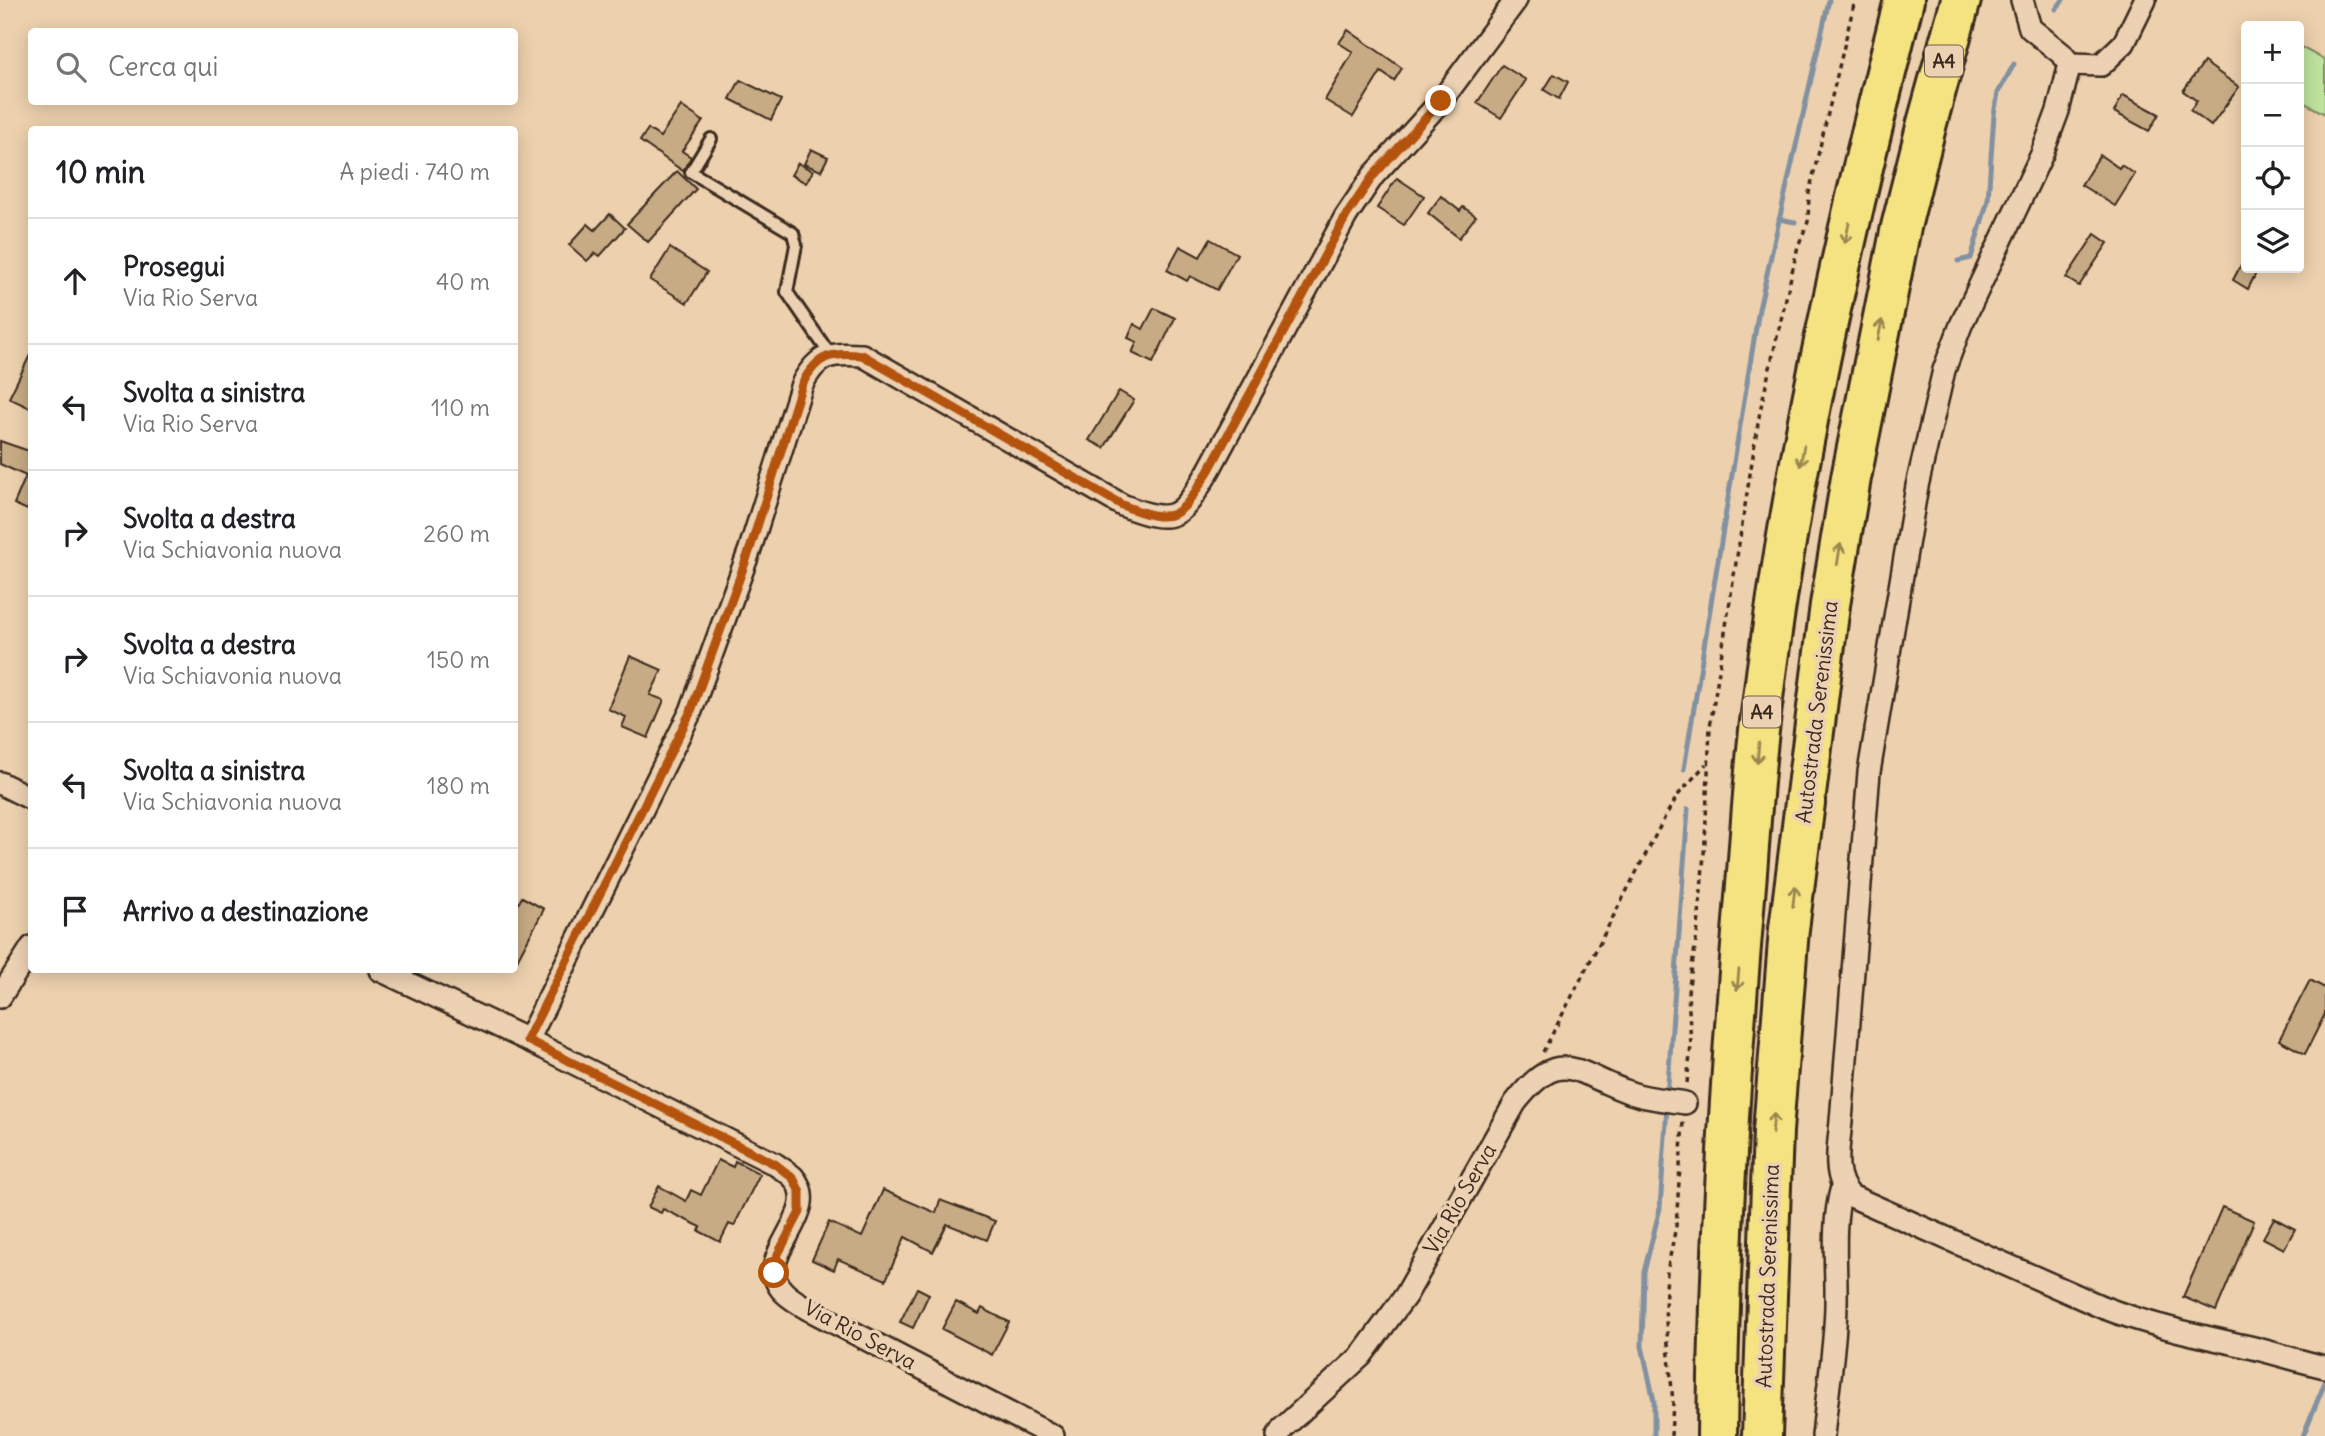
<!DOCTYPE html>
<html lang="it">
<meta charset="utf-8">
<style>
body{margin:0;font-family:Delius,sans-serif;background:#f2f2f2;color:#202124}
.controls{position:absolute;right:21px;top:21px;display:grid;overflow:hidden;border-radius:7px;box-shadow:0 4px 18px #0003}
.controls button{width:63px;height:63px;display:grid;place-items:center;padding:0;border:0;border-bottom:2px solid #e0e0e0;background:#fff;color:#202124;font:35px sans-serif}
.stop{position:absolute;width:21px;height:21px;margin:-16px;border:5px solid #b45309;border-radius:50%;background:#fff}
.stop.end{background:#b45309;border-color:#fff;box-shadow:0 2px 7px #0008}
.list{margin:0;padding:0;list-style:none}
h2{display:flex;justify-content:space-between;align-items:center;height:91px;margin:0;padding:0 28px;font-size:30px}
h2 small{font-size:23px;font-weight:400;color:#757577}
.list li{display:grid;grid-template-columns:46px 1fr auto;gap:21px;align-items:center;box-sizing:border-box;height:126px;padding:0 28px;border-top:2px solid #e0e0e0}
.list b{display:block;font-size:26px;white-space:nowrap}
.list p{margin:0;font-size:23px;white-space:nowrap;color:#757577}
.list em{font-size:23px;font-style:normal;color:#757577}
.icon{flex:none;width:38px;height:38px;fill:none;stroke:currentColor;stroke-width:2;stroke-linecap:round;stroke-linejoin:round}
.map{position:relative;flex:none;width:2325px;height:1436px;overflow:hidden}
.search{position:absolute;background:#fff;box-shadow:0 4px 18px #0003;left:28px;top:28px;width:490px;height:77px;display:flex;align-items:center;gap:18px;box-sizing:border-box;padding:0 24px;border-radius:7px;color:#757577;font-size:26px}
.panel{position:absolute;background:#fff;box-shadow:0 4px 18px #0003;left:28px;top:126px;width:490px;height:847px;border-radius:7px}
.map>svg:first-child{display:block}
.green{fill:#bee39d;stroke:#7c865e;stroke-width:2}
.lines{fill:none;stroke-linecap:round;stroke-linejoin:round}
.stream{stroke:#8191a1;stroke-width:5}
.building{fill:#c7ab84;stroke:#3b2a1e;stroke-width:2}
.service-casing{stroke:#3b2a1e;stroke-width:16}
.minor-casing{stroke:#3b2a1e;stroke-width:26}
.motorway-casing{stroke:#3b2a1e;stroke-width:44}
.path{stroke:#3b2a1e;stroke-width:3.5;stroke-dasharray:5 5;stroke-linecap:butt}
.service{stroke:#ecd1b3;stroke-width:10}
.minor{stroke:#ecd1b3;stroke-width:21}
.motorway{stroke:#f5e382;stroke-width:38}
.oneway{stroke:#988650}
.route{stroke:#b45309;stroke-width:9}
.labels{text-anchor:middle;stroke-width:7;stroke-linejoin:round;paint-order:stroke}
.shield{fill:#ecd1b3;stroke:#705c4b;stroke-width:2}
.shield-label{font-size:19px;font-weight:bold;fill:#3b2a1e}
.street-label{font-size:21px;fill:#3b2a1e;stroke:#ecd1b3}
</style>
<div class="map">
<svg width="2325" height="1436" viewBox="0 0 2325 1436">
<rect width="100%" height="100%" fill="#edd1ae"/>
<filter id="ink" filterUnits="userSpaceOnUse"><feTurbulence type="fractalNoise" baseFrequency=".0143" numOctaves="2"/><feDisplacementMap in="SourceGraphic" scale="14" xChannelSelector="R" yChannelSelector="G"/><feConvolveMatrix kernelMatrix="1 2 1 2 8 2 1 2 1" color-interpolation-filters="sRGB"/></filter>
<g filter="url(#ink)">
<path class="green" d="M2299 46 2325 60V114L2299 100Z"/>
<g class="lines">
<g class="stream">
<path d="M2056 9 2063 0"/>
<path d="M1779 219 1795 222"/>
<path d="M1958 261 1971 258 1988 200 1994 114 1998 93 2014 64"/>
<path d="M1684 769 1759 309 1829 0"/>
<path d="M1667 1097 1688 809"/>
<path d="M1654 1436V1401L1642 1346 1644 1272 1660 1208 1667 1107"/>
<path d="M2303 1436 2325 1382"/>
</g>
</g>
<g class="building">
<path d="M1348 30 1402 68 1394 81 1381 72 1353 117 1325 100 1353 52 1339 43Z"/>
<path d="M2204 62 2239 87 2211 126 2190 110 2197 101 2183 91Z"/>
<path d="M1502 65 1526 80 1501 118 1477 103Z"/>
<path d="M1554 74 1568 82 1559 99 1544 90Z"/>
<path d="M740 80 781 100 771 120 730 99Z"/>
<path d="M2123 95 2159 114 2149 131 2114 112Z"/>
<path d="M681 106 703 121 682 151 691 157 683 171 640 141 648 129 660 137Z"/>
<path d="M811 149 828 157 821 171 804 164Z"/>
<path d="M2100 155 2119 168 2121 165 2135 174 2115 206 2081 185Z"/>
<path d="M798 163 813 171 806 183 791 175Z"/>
<path d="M677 171 696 189 648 242 627 224Z"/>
<path d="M1397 178 1424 196 1404 225 1377 208Z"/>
<path d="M1441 196 1460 211 1463 207 1476 216 1459 238 1428 213Z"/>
<path d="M610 214 625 228 600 256 595 253 587 261 569 245 588 224 595 230Z"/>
<path d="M2095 234 2108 243 2079 286 2066 278Z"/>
<path d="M1210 239 1237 254 1217 290 1190 276 1187 281 1167 270 1180 246 1200 257Z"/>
<path d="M670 248 707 272 687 303 650 280Z"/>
<path d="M2243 261 2246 263V268L2258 269 2248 289 2233 280Z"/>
<path d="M1154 308 1175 318 1153 363 1132 353 1137 342 1128 338 1134 324 1143 329Z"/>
<path d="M32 351V409L9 398Z"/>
<path d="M1119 391 1134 400 1104 448 1089 440Z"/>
<path d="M0 441 32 452V512L14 504 26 476 0 464Z"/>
<path d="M630 656 662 670 650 695 664 700 648 738 622 727 626 717 608 709Z"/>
<path d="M522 897 544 909 514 966V911Z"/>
<path d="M2310 980 2325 988V1014L2305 1054 2279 1040Z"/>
<path d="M718 1160 733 1167 735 1161 760 1174 734 1226 729 1224 720 1242 699 1231 701 1227 663 1209 661 1213 648 1207 659 1186 686 1201 691 1190 701 1195Z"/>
<path d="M883 1190 936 1213 940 1200 995 1221 987 1240 947 1224 933 1252 905 1237 886 1280 838 1259 834 1270 812 1260 829 1222 862 1237Z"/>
<path d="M2222 1207 2254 1221 2216 1311 2183 1297Z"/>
<path d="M2274 1218 2295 1229 2284 1249 2263 1238Z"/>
<path d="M917 1288 929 1294 913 1328 900 1322Z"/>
<path d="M956 1302 979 1314 982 1308 1009 1322 992 1355 942 1329Z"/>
</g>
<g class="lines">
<g class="service-casing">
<path id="service" d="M711 139 691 172 793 233 796 245 787 292 831 356"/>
</g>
<g class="minor-casing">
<g id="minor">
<path d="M2022 0 2030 28 2062 54 2070 64 2058 111 2042 154 1961 325 1944 370 1917 486 1869 772 1841 1121C1839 1146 1831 1177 1851 1196L2102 1307C2149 1325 2196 1335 2245 1346 2272 1352 2298 1361 2325 1367"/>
<path d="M2070 64 2101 65 2124 43 2145 0"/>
<path d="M0 783 32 799"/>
<path d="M380 970 528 1040 691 711 750 549 802 384C818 354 830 353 862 355L1122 505C1177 527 1181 517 1209 470L1346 216 1373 176 1441 101 1516 0"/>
<path d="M0 997 32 947"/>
<path d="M528 1040 775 1164C780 1168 788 1172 793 1177 825 1213 753 1254 781 1289 788 1298 799 1303 808 1309L1053 1436"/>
<path d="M1278 1436 1283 1428 1361 1356 1406 1295 1515 1103C1562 1043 1575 1074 1631 1093 1648 1099 1667 1100 1685 1103"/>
<path d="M1823 1436C1827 1393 1835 1350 1836 1306 1837 1267 1831 1226 1842 1187"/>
</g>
</g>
<g class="motorway-casing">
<g id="motorway">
<path d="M1717 1436C1719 1256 1730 1076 1745 897 1750 839 1753 780 1760 722 1789 478 1844 238 1904 0"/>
<path d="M1762 1436 1773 1131 1789 929 1830 605 1851 478 1901 227 1927 123 1961 0"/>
</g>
</g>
<g class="path">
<path d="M1543 1052 1666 815 1678 795 1706 764"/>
<path d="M1687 1083 1691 1046 1688 992 1698 928 1705 841 1710 727 1760 411 1798 246 1808 222 1809 193 1855 0"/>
<path d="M1671 1436 1673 1403 1665 1309 1667 1272 1676 1226 1683 1122"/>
</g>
<use href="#service" class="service"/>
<use href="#minor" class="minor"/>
<use href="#motorway" class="motorway"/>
</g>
<defs><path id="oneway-shaft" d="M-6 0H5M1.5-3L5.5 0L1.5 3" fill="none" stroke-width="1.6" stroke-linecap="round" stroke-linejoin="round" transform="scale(1.75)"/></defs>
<g class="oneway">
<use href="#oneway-shaft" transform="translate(1847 233) rotate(102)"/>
<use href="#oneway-shaft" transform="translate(1880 330) rotate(-79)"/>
<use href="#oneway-shaft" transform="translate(1802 456) rotate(100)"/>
<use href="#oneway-shaft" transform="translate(1839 554) rotate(-81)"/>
<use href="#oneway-shaft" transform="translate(1758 753) rotate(95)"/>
<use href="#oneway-shaft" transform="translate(1794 896) rotate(-83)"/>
<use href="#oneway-shaft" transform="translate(1738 980) rotate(95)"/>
<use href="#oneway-shaft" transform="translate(1773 1123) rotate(-86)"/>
</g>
</g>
<g class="lines" filter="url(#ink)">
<path class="route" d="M774 1273 778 1254 800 1212V1192L793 1178 775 1164 527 1040 691 711 750 549 802 384C818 354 830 353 862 355L1122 505C1177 527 1180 517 1209 470L1346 216 1373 176 1441 101"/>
</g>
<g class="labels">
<g class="shield">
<rect x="1925" y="45.5" width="38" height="31" rx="5"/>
<rect x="1743" y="696.5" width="38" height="31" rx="5"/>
</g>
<g class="shield-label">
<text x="1944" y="68">A4</text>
<text x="1762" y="719">A4</text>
</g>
<g class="street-label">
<text transform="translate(1817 712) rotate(-83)" y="7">Autostrada Serenissima</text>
<text transform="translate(1460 1199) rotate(-60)" y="7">Via Rio Serva</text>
<text transform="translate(1768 1276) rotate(-88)" y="7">Autostrada Serenissima</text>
<text transform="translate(860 1335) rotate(28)" y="7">Via Rio Serva</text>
</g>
</g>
</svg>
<div class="controls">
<button>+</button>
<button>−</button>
<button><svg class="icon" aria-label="locate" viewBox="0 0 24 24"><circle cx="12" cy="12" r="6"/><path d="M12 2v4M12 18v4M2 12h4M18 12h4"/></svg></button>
<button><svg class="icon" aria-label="layers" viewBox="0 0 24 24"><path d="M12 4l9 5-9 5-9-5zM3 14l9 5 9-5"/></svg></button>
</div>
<div class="stop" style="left:774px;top:1273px"></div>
<div class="stop end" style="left:1441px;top:101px"></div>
<div class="search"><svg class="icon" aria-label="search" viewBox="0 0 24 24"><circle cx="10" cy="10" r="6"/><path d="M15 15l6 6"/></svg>Cerca qui</div>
<section class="panel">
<h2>10 min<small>A piedi · 740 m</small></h2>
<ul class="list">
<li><svg class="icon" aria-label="ahead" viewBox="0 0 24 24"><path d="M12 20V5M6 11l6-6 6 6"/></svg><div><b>Prosegui</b><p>Via Rio Serva</p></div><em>40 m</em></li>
<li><svg class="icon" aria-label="left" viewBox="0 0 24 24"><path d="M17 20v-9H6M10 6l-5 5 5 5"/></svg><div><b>Svolta a sinistra</b><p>Via Rio Serva</p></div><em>110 m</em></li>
<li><svg class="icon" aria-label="right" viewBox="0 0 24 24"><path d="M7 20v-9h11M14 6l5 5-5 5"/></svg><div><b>Svolta a destra</b><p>Via Schiavonia nuova</p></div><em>260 m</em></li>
<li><svg class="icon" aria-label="right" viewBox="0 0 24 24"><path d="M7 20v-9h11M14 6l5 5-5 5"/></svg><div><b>Svolta a destra</b><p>Via Schiavonia nuova</p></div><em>150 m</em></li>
<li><svg class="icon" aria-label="left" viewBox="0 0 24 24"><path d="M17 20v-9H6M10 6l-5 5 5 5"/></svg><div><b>Svolta a sinistra</b><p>Via Schiavonia nuova</p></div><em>180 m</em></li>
<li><svg class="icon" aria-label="arrive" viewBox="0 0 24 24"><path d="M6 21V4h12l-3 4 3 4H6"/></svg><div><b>Arrivo a destinazione</b></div></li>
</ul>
</section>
</div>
